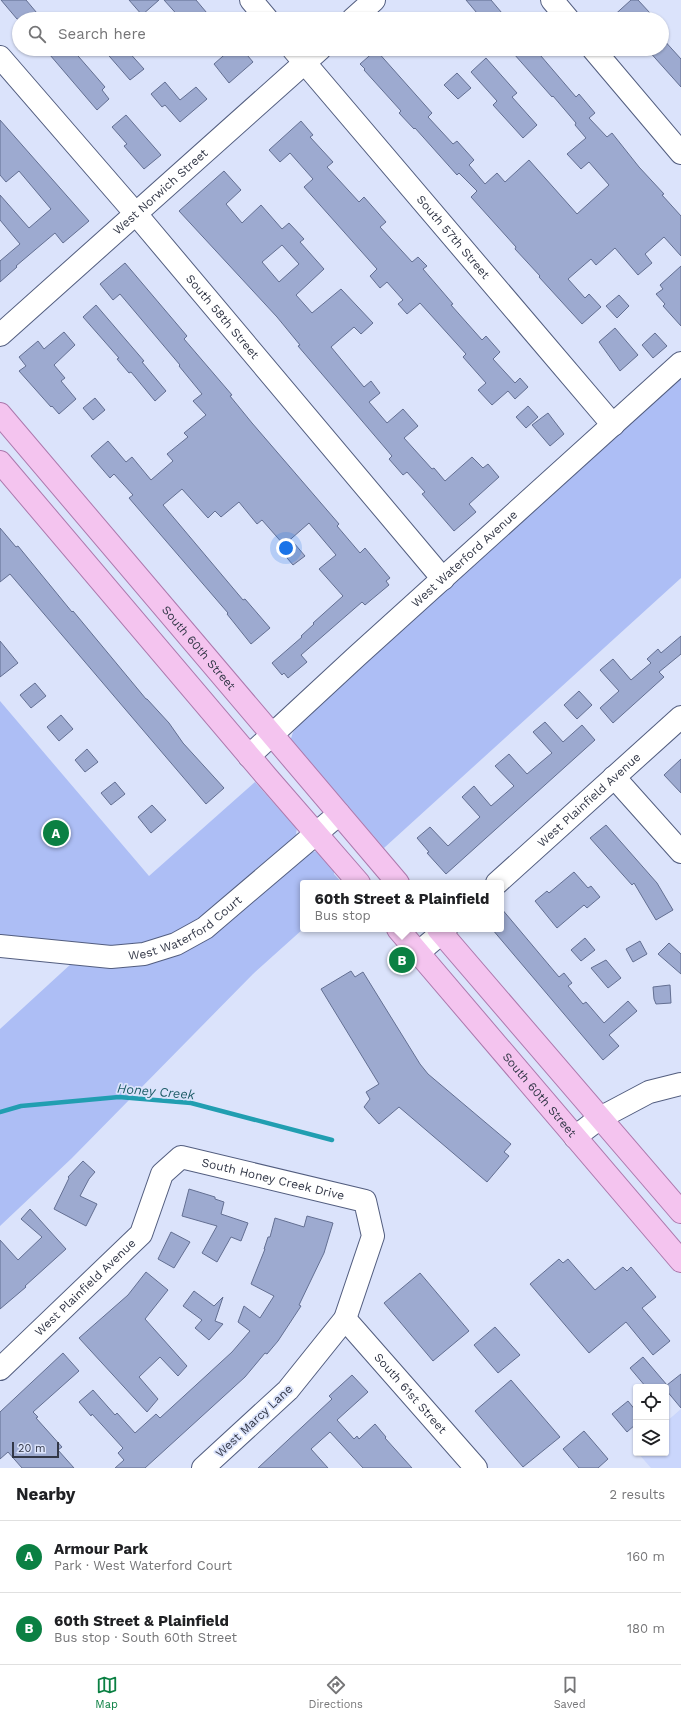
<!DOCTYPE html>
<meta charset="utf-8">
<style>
body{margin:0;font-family:"Work Sans",sans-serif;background:#f6f6f6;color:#202124}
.controls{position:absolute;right:12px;bottom:12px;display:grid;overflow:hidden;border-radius:4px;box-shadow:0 1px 3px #0004}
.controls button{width:36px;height:36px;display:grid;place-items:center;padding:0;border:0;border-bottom:1px solid #e0e0e0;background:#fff;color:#202124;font:20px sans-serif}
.scale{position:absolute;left:12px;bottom:10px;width:47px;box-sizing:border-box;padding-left:4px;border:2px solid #323747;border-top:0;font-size:11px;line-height:14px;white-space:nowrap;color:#323747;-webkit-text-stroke:3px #dbe3fb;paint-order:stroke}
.you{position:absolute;left:286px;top:548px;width:14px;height:14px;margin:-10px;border:3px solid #fff;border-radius:50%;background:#1a73e8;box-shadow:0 0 0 6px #1a73e833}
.badge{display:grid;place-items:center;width:26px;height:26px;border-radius:50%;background:#0b8043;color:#fff;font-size:13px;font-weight:700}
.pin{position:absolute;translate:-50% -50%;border:2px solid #fff;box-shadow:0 1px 4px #0006}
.popup{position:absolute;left:300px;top:880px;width:204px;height:52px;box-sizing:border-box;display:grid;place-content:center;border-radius:4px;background:#fff;filter:drop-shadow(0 1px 3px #0005);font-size:13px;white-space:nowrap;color:#757577}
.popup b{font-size:15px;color:#202124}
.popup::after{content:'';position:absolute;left:50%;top:100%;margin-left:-8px;border:8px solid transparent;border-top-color:#fff}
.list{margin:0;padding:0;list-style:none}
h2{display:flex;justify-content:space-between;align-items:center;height:52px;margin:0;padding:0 16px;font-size:17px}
h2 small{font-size:13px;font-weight:400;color:#757577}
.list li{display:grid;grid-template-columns:26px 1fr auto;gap:12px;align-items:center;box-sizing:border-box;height:72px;padding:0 16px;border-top:1px solid #e0e0e0}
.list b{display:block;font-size:15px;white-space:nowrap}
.list p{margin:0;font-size:13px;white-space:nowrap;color:#757577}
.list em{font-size:13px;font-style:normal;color:#757577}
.icon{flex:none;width:22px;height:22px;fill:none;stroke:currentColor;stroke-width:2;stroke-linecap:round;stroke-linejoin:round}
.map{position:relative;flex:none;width:681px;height:1468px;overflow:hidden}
.search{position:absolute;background:#fff;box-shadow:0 1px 3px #0004;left:12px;right:12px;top:12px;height:44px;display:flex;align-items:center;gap:10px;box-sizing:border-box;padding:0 14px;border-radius:22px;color:#757577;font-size:15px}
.sheet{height:196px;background:#fff}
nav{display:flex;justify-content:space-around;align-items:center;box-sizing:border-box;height:56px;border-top:1px solid #e0e0e0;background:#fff;font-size:11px;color:#757577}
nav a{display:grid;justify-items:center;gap:2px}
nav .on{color:#0b8043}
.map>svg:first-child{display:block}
.built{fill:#cad6fc}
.green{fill:#adbef5}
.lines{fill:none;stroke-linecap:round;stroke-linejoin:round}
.stream{stroke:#219eb1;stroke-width:4.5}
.building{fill:#9daad0;stroke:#636f92;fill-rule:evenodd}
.minor-casing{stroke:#525d7f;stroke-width:24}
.major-casing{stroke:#ac79ad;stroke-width:24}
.minor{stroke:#fff;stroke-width:22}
.major{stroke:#f4c4ef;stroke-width:22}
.labels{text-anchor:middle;stroke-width:3.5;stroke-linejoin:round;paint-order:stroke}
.street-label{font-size:12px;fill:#323747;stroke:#dbe3fb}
.water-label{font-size:13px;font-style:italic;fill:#1e5d68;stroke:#dbe3fb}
</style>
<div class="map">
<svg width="681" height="1468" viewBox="0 0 681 1468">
<rect width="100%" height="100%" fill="#dbe3fb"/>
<path class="built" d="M681 1409V1468H651L638 1453H666V1422Z"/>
<g class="green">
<path d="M681 377V578L384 848 311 763 304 762 290 742 293 732 307 715Z"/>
<path d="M0 701 149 876 255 782 280 810 286 811 297 827 296 835 208 911 190 925 171 935 153 941 115 947 0 936Z"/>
<path d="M317 851 334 866V874L342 883H303V929L253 974 72 1158 0 1226V1029L72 963 132 966 308 853Z"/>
</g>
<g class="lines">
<path class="stream" d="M0 1112 21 1106 119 1097 191 1103 332 1140"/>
</g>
<g class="building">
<path d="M1 0H26L42 19H17Z"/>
<path d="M129 0H159L142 15Z"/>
<path d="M164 0H196L212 19H181Z"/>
<path d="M466 0H491L507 19H482Z"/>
<path d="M631 0H638L650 13 643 19H610Z"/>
<path d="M662 38 681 59V87L647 49H662Z"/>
<path d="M57 49H72L105 87 102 90 109 99 97 110 50 55Z"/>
<path d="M103 49H126L144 69 130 80Z"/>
<path d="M231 49H242L253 62 229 83 214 64Z"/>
<path d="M521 49H535L576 97 579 94 595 113 589 118 607 137 612 133 639 167 664 194 662 195 681 216V256L664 237 645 254 652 263 638 275 615 248 596 265 591 259 568 279 585 298 589 294 601 307 582 324 539 277 540 276 515 249 516 247 471 197 477 191 459 173 457 175 415 128 414 129 399 113 401 111 364 70 365 69 360 64 376 50 432 113 428 117 453 144 457 141 474 160 469 165 485 184 497 173 505 182 529 160 577 214 609 185 589 162 581 169 567 154 586 138 575 125 576 123 553 96 552 97 514 54Z"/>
<path d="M486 58 517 93 512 97 537 125 523 138 493 105 497 101 471 72Z"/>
<path d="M457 73 471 88 458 99 444 85Z"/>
<path d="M165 82 180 100 196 87 207 99 180 122 165 105 162 107 151 94Z"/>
<path d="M126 115 161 155 144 169 124 146 127 144 112 127Z"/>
<path d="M0 120 89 221 63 243 55 233 16 266 17 267 0 282V261L20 244 0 220V195L29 228 51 209 19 171 6 182 0 175Z"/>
<path d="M301 121 313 135 310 137 333 162 327 167 359 202 364 197 386 222 380 227 412 262 418 257 427 266 423 269 453 304 451 305 482 340 486 336 500 352 493 359 515 383 520 378 528 387 515 399 508 391 492 405 478 390 486 383 463 357 466 354 420 303 407 314 398 304 403 300 387 282 380 288 370 276 377 269 304 187 313 179 290 153 280 162 269 150Z"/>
<path d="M224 171 241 190 226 204 242 223 261 205 282 229 289 223 304 239 300 242 324 269 296 295 312 313 341 289 373 323 361 334 354 327 331 347 364 387 371 381 380 393 369 402 387 423 403 409 418 426 404 438 432 469 434 468 445 481 472 457 483 468 488 464 499 477 469 504 476 512 454 531 422 494 425 492 407 472 403 475 389 459 392 456 298 346 300 345 277 317 179 211ZM282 245 299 264 279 282 262 262Z"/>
<path d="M125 263 187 336 184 339 232 395 230 396 252 423 339 524 337 526 360 553 365 548 390 578 386 581 389 585 365 605 362 602 301 655 307 662 288 678 284 673 282 675 272 663 302 637 301 636 314 624 313 623 343 596 319 569 336 555 309 523 284 545 262 520 257 524 239 502 221 517 215 511 208 518 182 489 163 505 243 600 245 599 270 628 251 644 227 614 228 613 129 498 133 495 114 474 110 478 91 456 108 441 126 462 132 457 151 480 173 461 167 454 188 437 184 433 206 415 193 401 202 394 179 366 180 365 120 294 113 300 100 284Z"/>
<path d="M681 266V326L663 306 665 304 656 294 663 289 660 285Z"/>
<path d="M619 295 629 306 617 318 606 306Z"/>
<path d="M96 305 144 361 142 362 166 391 155 401 131 372 129 373 117 359 119 358 83 317Z"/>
<path d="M615 328 638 355 620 371 599 342Z"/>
<path d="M64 332 75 345 54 365 65 378 61 381 76 399 59 414 52 406 51 407 19 371 26 366 19 357 38 341 44 349Z"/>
<path d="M655 333 667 346 653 358 642 345Z"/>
<path d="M95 398 105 410 93 420 83 408Z"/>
<path d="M528 406 538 417 526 428 516 417Z"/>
<path d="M548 413 564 434 550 446 532 425Z"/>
<path d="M0 528 16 547 18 546 72 612 73 611 146 699H147L169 723 183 743 224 788 206 804 10 574 0 582Z"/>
<path d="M294 543 305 556 293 565 282 552Z"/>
<path d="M681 636V654L659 672 664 677 613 723 600 708 619 691 600 670 613 659 631 680 651 663 647 659 658 649 661 653Z"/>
<path d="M0 641 18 663 0 677Z"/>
<path d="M35 683 46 696 31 708 20 695Z"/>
<path d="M579 691 592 705 577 719 564 705Z"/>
<path d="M61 715 73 729 59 741 47 727Z"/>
<path d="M545 722 563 742 582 725 595 740 446 874 427 853 429 852 417 838 430 827 448 846 480 817 462 797 474 786 491 806 514 786 495 766 509 754 527 774 552 753 533 732Z"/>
<path d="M87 749 98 762 85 772 75 760Z"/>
<path d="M681 759V793L664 775Z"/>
<path d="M115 782 125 794 111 805 101 793Z"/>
<path d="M152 805 166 820 151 833 138 817Z"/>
<path d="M606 825 657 883 673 910 656 920 634 883 632 885 590 838Z"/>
<path d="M574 872 588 888 591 886 600 897 587 908 584 905 557 928 535 901 547 891 549 893Z"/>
<path d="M501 908 559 977 564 973 572 983 568 986 583 1004 586 1002 604 1023 628 1001 637 1011 609 1035 619 1046 603 1060 492 929H501Z"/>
<path d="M585 938 595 950 581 961 571 950Z"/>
<path d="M640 941 647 954 633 962 626 949Z"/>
<path d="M669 943 681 954V974L658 954Z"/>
<path d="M606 960 621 978 608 988 591 968Z"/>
<path d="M351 971 355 977 363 972 420 1064 428 1074 511 1144 504 1152 509 1156 487 1182 399 1107 379 1124 364 1107 370 1099 366 1092 379 1084 321 989Z"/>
<path d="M670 985 671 1003 656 1004 654 999 653 987Z"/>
<path d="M83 1161 95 1172 89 1179 80 1196 97 1204 86 1226 54 1209 69 1178 68 1177Z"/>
<path d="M189 1189 215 1197V1199L224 1202 221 1214 248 1223 241 1241 231 1237 217 1262 202 1253 217 1226 182 1216Z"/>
<path d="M30 1209 66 1249 25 1286 26 1287 0 1309V1240L18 1260 42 1237 21 1219Z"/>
<path d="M307 1216 333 1223 324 1253 299 1305 301 1306 278 1341 267 1354 265 1353 245 1377 145 1468H115L124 1460 118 1453 123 1448 92 1414 91 1416 79 1402 93 1390 115 1415 117 1413 135 1433 156 1414 160 1418 232 1352 250 1331 238 1322 244 1306 260 1318 274 1296 251 1284 265 1249H264L268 1237H270L275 1218 304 1227Z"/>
<path d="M171 1232 190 1242 174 1268 158 1259Z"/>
<path d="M559 1259 563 1263 568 1259 595 1290 623 1267 627 1271 631 1267 656 1297 642 1308 670 1341 653 1355 626 1322 589 1353 530 1284Z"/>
<path d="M146 1272 168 1290 145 1319 187 1366 178 1376 160 1357 139 1377 158 1399 147 1412 79 1338 128 1295Z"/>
<path d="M420 1273 469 1331 433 1361 384 1303Z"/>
<path d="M194 1291 214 1306 223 1297 215 1321 223 1324 209 1340 195 1328 202 1320 183 1306Z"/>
<path d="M495 1327 520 1355 498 1373 474 1345Z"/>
<path d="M63 1353 79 1371 33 1412 38 1417 36 1418 62 1447 58 1450 74 1468H22L8 1452 0 1459V1412Z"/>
<path d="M643 1357 667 1385 681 1374V1408L666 1390V1387H646L630 1368Z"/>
<path d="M352 1375 368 1392 337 1420 354 1439 357 1436 359 1439 375 1424 386 1437 385 1438 412 1468H363L330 1432 311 1449 328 1468H258L332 1399 329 1396Z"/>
<path d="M511 1380 560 1437 523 1467 475 1411Z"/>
<path d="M628 1401 636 1411V1424L627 1432 612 1414Z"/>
<path d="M584 1431 608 1459 598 1468H579L563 1449Z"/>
</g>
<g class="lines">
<g class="minor-casing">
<g id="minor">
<path d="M251 0 267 19"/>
<path d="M552 0 568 19"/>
<path d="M353 19 374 0"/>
<path id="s1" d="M293 49 613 425"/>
<path d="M593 49 681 153"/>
<path id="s2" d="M0 57 136 214 443 579"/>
<path id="s3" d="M0 335 320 49"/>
<path id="s4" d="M249 756 357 656 681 363"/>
<path d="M614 777 681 852"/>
<path id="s5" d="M497 883 681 717"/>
<path id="s6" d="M0 946 111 957 144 954 176 944 205 928 339 814"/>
<path d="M418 953 446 929"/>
<path d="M575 1137 600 1118 649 1092 681 1084"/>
<path id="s7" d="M345 1319 476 1468"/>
<path id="s8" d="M0 1369 141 1234 162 1174 181 1157 365 1201 373 1236 345 1319 288 1390 203 1468"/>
</g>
</g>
<g class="major-casing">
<g id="major">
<path id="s9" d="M0 414 398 883"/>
<path d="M0 462 267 777 359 883"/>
<path id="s10" d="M398 929 681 1261"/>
<path d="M438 929 681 1212"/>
</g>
</g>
<use href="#minor" class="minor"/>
<use href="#major" class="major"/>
</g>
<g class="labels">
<g class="street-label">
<text dy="4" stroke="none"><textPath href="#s3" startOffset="215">West Norwich Street</textPath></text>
<text dy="4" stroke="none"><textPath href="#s1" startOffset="247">South 57th Street</textPath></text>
<text dy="4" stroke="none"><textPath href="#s2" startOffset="342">South 58th Street</textPath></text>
<text dy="4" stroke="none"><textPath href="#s4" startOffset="292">West Waterford Avenue</textPath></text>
<text dy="4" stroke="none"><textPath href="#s9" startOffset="307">South 60th Street</textPath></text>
<text dy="4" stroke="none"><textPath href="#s5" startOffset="124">West Plainfield Avenue</textPath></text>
<text dy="4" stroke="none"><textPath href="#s6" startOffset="193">West Waterford Court</textPath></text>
<text dy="4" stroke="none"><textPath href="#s10" startOffset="218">South 60th Street</textPath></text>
<text dy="4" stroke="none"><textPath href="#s8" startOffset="379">South Honey Creek Drive</textPath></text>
<text dy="4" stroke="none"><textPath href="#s8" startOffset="118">West Plainfield Avenue</textPath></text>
<text dy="4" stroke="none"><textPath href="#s7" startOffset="99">South 61st Street</textPath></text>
<text transform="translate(254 1421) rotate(-43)" y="4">West Marcy Lane</text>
</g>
<g class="water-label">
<text transform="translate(156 1091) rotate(5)" y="5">Honey Creek</text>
</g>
</g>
</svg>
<div class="controls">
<button><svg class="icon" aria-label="locate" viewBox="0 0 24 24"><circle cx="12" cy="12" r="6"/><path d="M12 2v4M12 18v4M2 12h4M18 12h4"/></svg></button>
<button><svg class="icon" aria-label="layers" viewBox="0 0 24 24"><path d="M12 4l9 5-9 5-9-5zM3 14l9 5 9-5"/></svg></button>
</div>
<div class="scale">20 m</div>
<div class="you"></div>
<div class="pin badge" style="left:56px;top:833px">A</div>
<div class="pin badge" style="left:402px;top:960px">B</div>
<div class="popup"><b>60th Street &amp; Plainfield</b>Bus stop</div>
<div class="search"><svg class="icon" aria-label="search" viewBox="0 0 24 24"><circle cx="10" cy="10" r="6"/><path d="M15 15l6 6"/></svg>Search here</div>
</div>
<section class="sheet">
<h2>Nearby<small>2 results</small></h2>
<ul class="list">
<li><span class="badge">A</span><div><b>Armour Park</b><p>Park · West Waterford Court</p></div><em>160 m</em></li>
<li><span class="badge">B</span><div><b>60th Street &amp; Plainfield</b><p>Bus stop · South 60th Street</p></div><em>180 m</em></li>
</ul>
</section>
<nav>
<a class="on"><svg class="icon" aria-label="map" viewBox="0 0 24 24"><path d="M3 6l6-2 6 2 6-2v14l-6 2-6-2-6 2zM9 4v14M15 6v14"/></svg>Map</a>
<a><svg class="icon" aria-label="directions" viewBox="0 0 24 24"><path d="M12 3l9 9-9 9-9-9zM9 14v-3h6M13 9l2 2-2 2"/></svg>Directions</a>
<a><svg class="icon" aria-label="saved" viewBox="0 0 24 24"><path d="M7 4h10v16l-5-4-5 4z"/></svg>Saved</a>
</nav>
